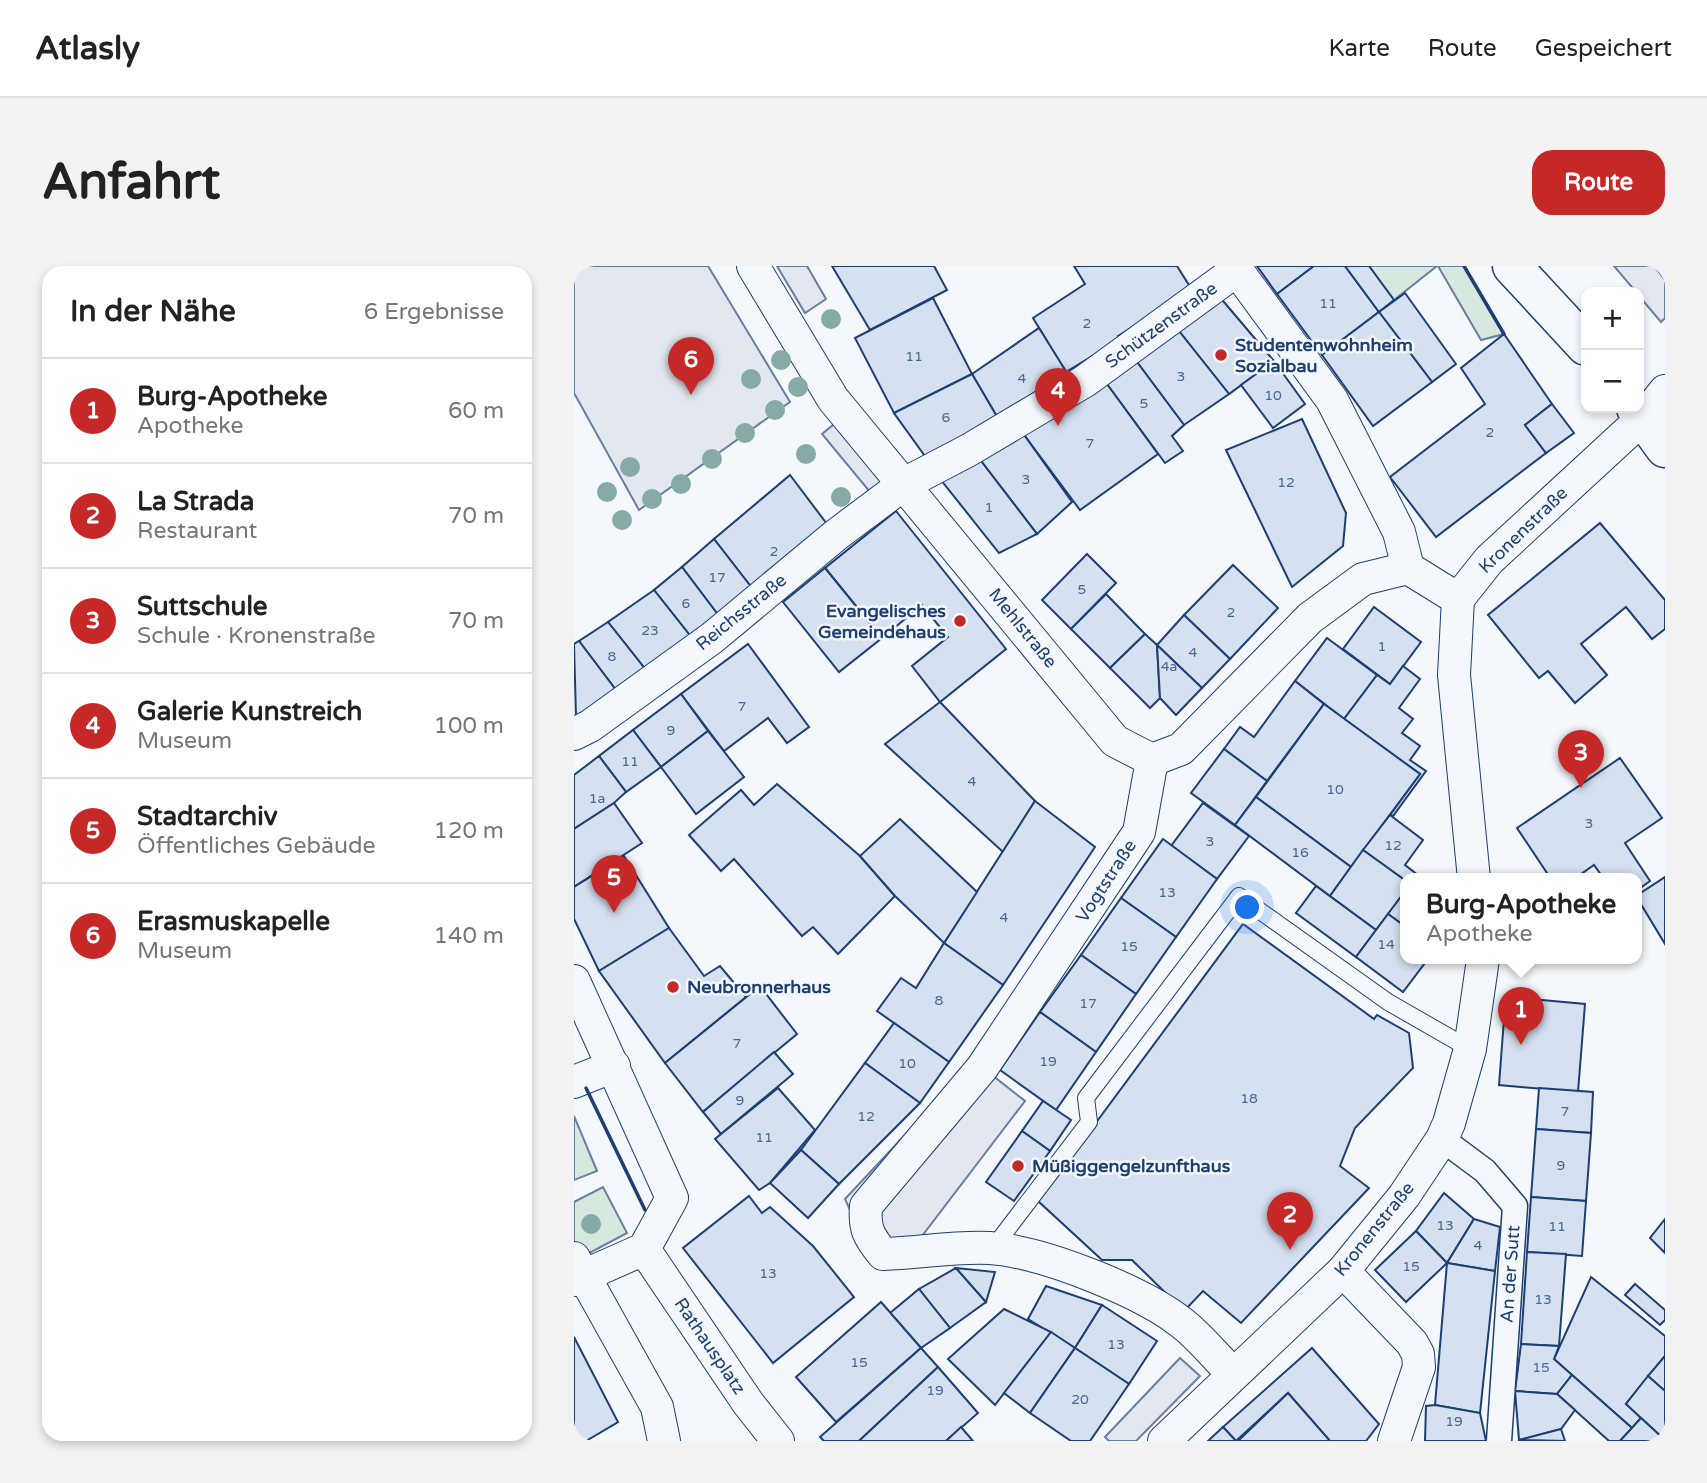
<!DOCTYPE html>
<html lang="de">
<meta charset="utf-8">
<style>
body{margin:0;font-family:"Varela Round",sans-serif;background:#f2f2f2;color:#222}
.controls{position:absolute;right:21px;top:21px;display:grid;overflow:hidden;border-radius:14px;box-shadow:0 4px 10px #0003}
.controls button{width:63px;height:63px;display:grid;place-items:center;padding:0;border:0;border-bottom:2px solid #e0e0e0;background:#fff;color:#222;font:35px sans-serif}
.you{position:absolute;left:674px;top:642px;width:24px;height:24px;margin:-18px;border:5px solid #fff;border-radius:50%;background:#1a73e8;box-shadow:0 0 0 10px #1a73e833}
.badge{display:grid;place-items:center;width:46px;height:46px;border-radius:50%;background:#c62828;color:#fff;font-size:23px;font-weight:700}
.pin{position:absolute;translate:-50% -58px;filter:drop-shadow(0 2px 4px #0008)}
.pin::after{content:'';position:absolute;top:37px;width:24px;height:21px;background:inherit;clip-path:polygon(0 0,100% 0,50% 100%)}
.popup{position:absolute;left:826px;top:607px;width:242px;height:91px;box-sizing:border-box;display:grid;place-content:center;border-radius:14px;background:#fff;filter:drop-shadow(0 2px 5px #0005);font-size:23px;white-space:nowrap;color:#767676}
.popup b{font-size:26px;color:#222}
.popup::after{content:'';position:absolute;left:50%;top:100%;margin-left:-14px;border:14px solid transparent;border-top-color:#fff}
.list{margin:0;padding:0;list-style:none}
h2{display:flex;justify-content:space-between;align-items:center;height:91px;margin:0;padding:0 28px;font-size:30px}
h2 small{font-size:23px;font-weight:400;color:#767676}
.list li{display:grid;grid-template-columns:46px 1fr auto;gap:21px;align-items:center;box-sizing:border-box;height:105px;padding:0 28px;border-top:2px solid #e0e0e0}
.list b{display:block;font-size:26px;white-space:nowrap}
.list p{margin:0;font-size:23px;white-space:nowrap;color:#767676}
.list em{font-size:23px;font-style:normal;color:#767676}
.map{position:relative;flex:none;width:1091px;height:1175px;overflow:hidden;border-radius:21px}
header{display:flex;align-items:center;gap:42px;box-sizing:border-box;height:98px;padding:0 35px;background:#fff;border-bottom:2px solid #e0e0e0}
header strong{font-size:33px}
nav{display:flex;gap:38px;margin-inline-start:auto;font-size:24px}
.intro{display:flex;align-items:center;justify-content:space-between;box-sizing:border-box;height:168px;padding:0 42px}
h1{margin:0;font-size:49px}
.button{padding:18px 32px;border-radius:21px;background:#c62828;color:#fff;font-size:24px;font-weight:700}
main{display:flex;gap:42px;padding:0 42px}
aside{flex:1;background:#fff;border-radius:21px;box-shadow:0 4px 10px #0003}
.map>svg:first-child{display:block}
.green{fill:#d7e8df;stroke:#687fa3;stroke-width:2}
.parking{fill:#e3e8f0;stroke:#687fa3;stroke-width:2}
.building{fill:#d5e0f0;stroke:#1d3f73;stroke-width:2}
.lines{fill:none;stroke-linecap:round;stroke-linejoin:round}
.service-casing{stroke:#1d3f73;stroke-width:18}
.pedestrian-casing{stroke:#1d3f73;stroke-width:27}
.minor-casing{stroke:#1d3f73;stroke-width:34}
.tertiary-casing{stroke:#1d3f73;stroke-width:41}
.service{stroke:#f4f7fb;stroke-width:16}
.pedestrian{stroke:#f4f7fb;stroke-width:24}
.minor{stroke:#f4f7fb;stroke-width:32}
.tertiary{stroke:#f4f7fb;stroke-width:38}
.wall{stroke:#1d3f73;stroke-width:3.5}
.tree{fill:#86aba6}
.poi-dot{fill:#c62828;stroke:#f4f7fb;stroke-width:2.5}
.labels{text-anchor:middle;stroke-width:5;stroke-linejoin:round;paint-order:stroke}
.number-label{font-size:14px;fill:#4b6792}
.street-label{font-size:18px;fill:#1d3f73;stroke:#f4f7fb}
.poi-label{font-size:18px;font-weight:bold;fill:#1d3f73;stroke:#f4f7fb;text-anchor:start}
</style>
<header>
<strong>Atlasly</strong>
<nav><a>Karte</a><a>Route</a><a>Gespeichert</a></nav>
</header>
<div class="intro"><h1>Anfahrt</h1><a class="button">Route</a></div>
<main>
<aside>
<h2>In der Nähe<small>6 Ergebnisse</small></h2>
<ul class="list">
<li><span class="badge">1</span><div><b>Burg-Apotheke</b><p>Apotheke</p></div><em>60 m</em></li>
<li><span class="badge">2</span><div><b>La Strada</b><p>Restaurant</p></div><em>70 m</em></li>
<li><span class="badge">3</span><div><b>Suttschule</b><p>Schule · Kronenstraße</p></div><em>70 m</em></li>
<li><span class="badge">4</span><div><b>Galerie Kunstreich</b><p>Museum</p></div><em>100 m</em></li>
<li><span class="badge">5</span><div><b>Stadtarchiv</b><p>Öffentliches Gebäude</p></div><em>120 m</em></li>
<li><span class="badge">6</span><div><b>Erasmuskapelle</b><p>Museum</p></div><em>140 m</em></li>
</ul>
</aside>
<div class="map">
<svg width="1091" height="1175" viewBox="0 0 1091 1175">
<rect width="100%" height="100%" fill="#f4f7fb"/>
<g class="green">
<path d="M795 0H863L820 34Z"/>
<path d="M864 0H890L930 68 907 74Z"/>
<path d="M0 850 23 905 0 914Z"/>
<path d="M29 921 53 967 8 991 0 976V936Z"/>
</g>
<g class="parking">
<path d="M0 0H134L216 136 65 244 0 127Z"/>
<path d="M203 0H233L252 33 231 47Z"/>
<path d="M1040 0H1080L1091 14V52L1087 56 1065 30V26H1062Z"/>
<path d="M264 155 316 219 301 232 248 168Z"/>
<path d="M400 795 451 835 335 987 289 973 271 933Z"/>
<path d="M606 1092 626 1110 562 1175H535L531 1171Z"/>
</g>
<g class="building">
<path d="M258 0H360L373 24 296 64Z"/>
<path d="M500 0H603L618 24 544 70 546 73 492 106 459 52 511 18Z"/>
<path d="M683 0H740L703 28Z"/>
<path d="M740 0H771L805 46 748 89 703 28Z"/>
<path d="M771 0H795L820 34 805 46Z"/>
<path d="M831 27 882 98 858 116 805 46Z"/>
<path d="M644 29 700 95 655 128 601 60Z"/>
<path d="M359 32 398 108 320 147 281 72Z"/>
<path d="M805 46 858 116 799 160 748 89Z"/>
<path d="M601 60 655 128 610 159 560 92Z"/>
<path d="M465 62 498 115 425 154 398 108Z"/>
<path d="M930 68 978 138 951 159 972 187 862 271 816 211 911 138 887 102Z"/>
<path d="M560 92 610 159 598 170 609 185 591 197 530 114Z"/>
<path d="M700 95 731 138 699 162 667 119Z"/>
<path d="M398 108 425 154 353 193 320 147Z"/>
<path d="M530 114 584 188 506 244 448 166Z"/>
<path d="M978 138 1000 167 972 187 951 159Z"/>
<path d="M728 153 772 247 769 280 718 321 652 184Z"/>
<path d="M448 166 498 236 463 268 404 191Z"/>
<path d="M404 191 463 268 425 287 367 214Z"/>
<path d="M216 209 253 258 178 322 140 273Z"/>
<path d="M322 245 432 383 366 436 338 400 374 371 348 339 308 372 251 302Z"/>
<path d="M1026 257 1091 334V363L1078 373 1052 341 1007 378 1033 409 1001 437 974 405 965 412 914 349Z"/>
<path d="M140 273 178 322 145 350 108 301Z"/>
<path d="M513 288 542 317 497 363 468 334Z"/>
<path d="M659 299 704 342 656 393 610 349Z"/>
<path d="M108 301 145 350 118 372 80 324Z"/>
<path d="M251 302 308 372 265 406 209 336Z"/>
<path d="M80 324 118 372 72 404 34 356Z"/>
<path d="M532 328 571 368 536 402 497 363Z"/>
<path d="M800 341 847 376 816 418 769 383Z"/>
<path d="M610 349 656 393 628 422 583 379Z"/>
<path d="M34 356 72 404 42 424 5 375Z"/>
<path d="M571 368 583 379 586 432 576 442 536 402Z"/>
<path d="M753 372 803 409 770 453 721 415Z"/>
<path d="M5 375 42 424 2 451 0 378Z"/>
<path d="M174 378 235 461 213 477 194 452 150 485 107 428Z"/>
<path d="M583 379 628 422 602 449 586 432Z"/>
<path d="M829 400 846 413 825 442 839 453 828 467 846 480 836 494 852 505 819 550 816 549 846 508 770 453 803 409 816 418Z"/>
<path d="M721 415 750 438 693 515 650 483 666 461 680 471Z"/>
<path d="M107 428 134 465 87 501 59 464Z"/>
<path d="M366 436 461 535 429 586 311 478Z"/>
<path d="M750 438 846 508 777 601 682 531Z"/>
<path d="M59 464 87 501 52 526 25 490Z"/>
<path d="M134 465 170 511 122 548 87 501Z"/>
<path d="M650 483 693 515 661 559 617 527Z"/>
<path d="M25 490 52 526 40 537 0 563V509Z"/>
<path d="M1046 492 1088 552 1051 577 1076 615 1062 625V613H1030L1020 599 1000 613H977L943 562Z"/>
<path d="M203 518 286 590 321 630 264 688 239 661 228 670 160 593 147 605 115 569 167 524 180 539Z"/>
<path d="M682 531 777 601 756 630 661 559Z"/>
<path d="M461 535 521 581 429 719 370 677Z"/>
<path d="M40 537 68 577 0 621V563Z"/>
<path d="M629 537 675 570 643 613 597 580Z"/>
<path d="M816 549 849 574 831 599 849 613H832V615L789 584Z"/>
<path d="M326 553 403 626 370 677 321 630 286 590Z"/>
<path d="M589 573 643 613 602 671 547 632Z"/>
<path d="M789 584 832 615V624L802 664 756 630Z"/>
<path d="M50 590 95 662 25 705 0 653V621Z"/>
<path d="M1091 611V678L1062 630Z"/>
<path d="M742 620 802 664 782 691 722 647Z"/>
<path d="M832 624V661L814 648Z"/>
<path d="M547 632 602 671 562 728 507 689Z"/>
<path d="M814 648 832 661V693H854L829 726 782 691Z"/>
<path d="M669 658 800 753 803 749 835 767 839 802 781 862 766 900 795 922 667 1057 629 1025 610 1045 558 994H528L464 935Z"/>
<path d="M95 662 130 710 146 700 172 731 91 797 25 705Z"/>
<path d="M370 677 429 719 375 796 303 745 327 712 342 722Z"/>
<path d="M507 689 562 728 522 786 466 746Z"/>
<path d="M186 720 223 768 129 846 91 797Z"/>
<path d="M957 733 1011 738 1004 826 925 819 930 753 955 755Z"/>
<path d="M466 746 522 786 482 844 426 804Z"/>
<path d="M320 757 375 796 346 837 291 797Z"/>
<path d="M200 786 219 808 147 868 129 846Z"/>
<path d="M291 797 346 837 265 918 227 884Z"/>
<path d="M204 822 241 864 196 917 185 924 141 873Z"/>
<path d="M965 822 1019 826 1017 867 962 863Z"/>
<path d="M469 835 497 854 476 885 448 865Z"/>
<path d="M962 863 1017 867 1012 935 957 931Z"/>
<path d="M448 865 476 885 440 935 412 916Z"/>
<path d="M227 884 265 918 234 952 196 917Z"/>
<path d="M870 927 900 953 873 997 842 965Z"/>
<path d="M175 930 188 947 196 941 239 980 280 1031 199 1097 109 982Z"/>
<path d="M957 931 1012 935 1008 990 953 986Z"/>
<path d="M900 953 926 961 921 1005 873 997Z"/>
<path d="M1091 953V987L1076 972Z"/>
<path d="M842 965 873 997 832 1036 801 1004Z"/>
<path d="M953 986 992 988 985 1080 947 1078Z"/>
<path d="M873 997 921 1005 906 1147 861 1139Z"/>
<path d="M382 1002 412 1036 376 1062 345 1023Z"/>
<path d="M382 1002 421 1006 412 1036Z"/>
<path d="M1017 1011 1091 1070V1090L1052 1138 1067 1152 1058 1162 980 1093Z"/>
<path d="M1061 1018 1091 1044V1054L1086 1059 1051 1029Z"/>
<path d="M472 1020 528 1039 501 1082 454 1053Z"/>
<path d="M345 1023 376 1062 347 1082 316 1047Z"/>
<path d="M307 1036 347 1082 262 1156 222 1111Z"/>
<path d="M528 1039 583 1075 555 1118 501 1082Z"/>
<path d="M430 1043 477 1066 421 1139 374 1093Z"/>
<path d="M477 1066 501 1082 456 1147 430 1127Z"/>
<path d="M0 1071 44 1156 12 1175H0Z"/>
<path d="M947 1078 985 1080 980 1093 998 1109 983 1128 941 1125Z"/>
<path d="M347 1082 364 1101 285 1175H250L246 1171Z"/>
<path d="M501 1082 555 1118 516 1175H497L456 1147Z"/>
<path d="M738 1082 805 1158 792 1175H756L714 1127 662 1175 649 1161Z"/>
<path d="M1091 1090V1125L1074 1110Z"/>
<path d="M364 1101 404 1147 372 1175H285Z"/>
<path d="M998 1109 1058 1162 1046 1175H1035L983 1128Z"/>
<path d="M1074 1110 1091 1125V1174L1052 1138Z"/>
<path d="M941 1125 983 1128 1001 1144 987 1163 945 1174Z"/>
<path d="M714 1127 756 1175H664Z"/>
<path d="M861 1139 906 1147 912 1175H851L852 1140Z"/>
<path d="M1067 1152 1091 1174V1175H1046Z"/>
<path d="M387 1161 399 1175H372Z"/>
<path d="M649 1161 662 1175H634Z"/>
<path d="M987 1163 991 1175 945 1174Z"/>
</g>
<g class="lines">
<g class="service-casing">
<path id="service" d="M419 982 515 856 512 832 665 630 814 736 896 783"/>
</g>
<g class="pedestrian-casing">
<path id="pedestrian" d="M868 873 911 905 941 940 925 1175"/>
</g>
<g class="minor-casing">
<g id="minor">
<path d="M179 0 259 133 541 475 578 494"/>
<path d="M660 0 758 134 825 266 834 302 884 333"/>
<path d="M0 468 16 460 138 372 262 269 330 218 395 184 511 115 663 4"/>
<path d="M578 494 565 566 408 802 292 940C290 963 295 971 309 988 345 987 381 980 416 982 470 986 574 1027 614 1062 630 1076 644 1093 659 1108"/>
<path d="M578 494 607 483 736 352 789 313 834 302"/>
<path d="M900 613 880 409 884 333 915 294 1070 151 1091 125"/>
<path d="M0 715 98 932 70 983 0 1014"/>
<path d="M0 816 40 800"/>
<path d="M70 983 174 1137 204 1175"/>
<path d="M0 992 83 1141 90 1175"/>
<path d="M769 1005 838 1077 844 1088 845 1101 820 1175"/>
<path d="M590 1175 769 1005 830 930 868 873 875 857 896 783 909 693"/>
</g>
</g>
<g class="tertiary-casing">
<g id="tertiary">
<path d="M938 0 1012 80"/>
<path d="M1062 142 1091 182"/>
</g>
</g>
<use href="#service" class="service"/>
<use href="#pedestrian" class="pedestrian"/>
<use href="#minor" class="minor"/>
<use href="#tertiary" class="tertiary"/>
<g class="wall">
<path d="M890 0 930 68"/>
<path d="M12 822 71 944"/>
</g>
</g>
<g class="tree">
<circle cx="257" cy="53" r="10"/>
<circle cx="207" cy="94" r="10"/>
<circle cx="177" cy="113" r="10"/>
<circle cx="224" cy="121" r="10"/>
<circle cx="201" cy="144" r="10"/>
<circle cx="171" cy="167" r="10"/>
<circle cx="232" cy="188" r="10"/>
<circle cx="138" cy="193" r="10"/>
<circle cx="56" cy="201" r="10"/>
<circle cx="107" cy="218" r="10"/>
<circle cx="33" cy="226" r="10"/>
<circle cx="267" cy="231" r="10"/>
<circle cx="78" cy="233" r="10"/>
<circle cx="48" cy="254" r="10"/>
<circle cx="17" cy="958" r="10"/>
</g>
<g class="poi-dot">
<circle cx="647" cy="89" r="7"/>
<circle cx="386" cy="355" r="7"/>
<circle cx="99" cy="721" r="7"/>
<circle cx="444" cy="900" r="7"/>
</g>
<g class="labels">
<g class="number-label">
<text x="754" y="42">11</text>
<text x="513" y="62">2</text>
<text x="340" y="95">11</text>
<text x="607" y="115">3</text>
<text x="448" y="117">4</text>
<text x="699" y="134">10</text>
<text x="570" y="142">5</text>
<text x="372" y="156">6</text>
<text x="916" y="171">2</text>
<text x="516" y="182">7</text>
<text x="452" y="218">3</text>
<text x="712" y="221">12</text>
<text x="415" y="246">1</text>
<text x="200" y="290">2</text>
<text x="143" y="316">17</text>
<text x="508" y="328">5</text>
<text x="112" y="342">6</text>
<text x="657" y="351">2</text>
<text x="76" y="369">23</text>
<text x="808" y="385">1</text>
<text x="619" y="391">4</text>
<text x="38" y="395">8</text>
<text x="595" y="405">4a</text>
<text x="168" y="445">7</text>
<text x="97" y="469">9</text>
<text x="56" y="500">11</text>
<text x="398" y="520">4</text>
<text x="761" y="528">10</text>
<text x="23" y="537">1a</text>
<text x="1015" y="562">3</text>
<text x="636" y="580">3</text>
<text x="819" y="584">12</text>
<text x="726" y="591">16</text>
<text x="593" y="631">13</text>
<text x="430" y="656">4</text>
<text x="812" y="683">14</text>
<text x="555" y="685">15</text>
<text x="365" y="739">8</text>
<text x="514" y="742">17</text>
<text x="163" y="782">7</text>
<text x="474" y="800">19</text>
<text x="333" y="802">10</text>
<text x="675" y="837">18</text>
<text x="166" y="839">9</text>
<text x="991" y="850">7</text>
<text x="292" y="855">12</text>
<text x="190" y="876">11</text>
<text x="987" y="904">9</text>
<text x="871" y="964">13</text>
<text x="983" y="965">11</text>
<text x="904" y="984">4</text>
<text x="837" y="1005">15</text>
<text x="194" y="1012">13</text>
<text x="969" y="1038">13</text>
<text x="542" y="1083">13</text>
<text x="285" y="1101">15</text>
<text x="967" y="1106">15</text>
<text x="361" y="1129">19</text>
<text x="506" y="1138">20</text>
<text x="880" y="1160">19</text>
</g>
<g class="street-label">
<text transform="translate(587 59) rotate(-36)" y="6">Schützenstraße</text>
<text transform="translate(949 264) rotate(-44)" y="6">Kronenstraße</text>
<text transform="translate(167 346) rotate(-39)" y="6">Reichsstraße</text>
<text transform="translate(449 362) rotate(51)" y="6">Mehlstraße</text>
<text transform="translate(532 615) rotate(-57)" y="6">Vogtstraße</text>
<text transform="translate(800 963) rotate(-51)" y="6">Kronenstraße</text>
<text transform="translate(936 1008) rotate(-86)" y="6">An der Sutt</text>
<text transform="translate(136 1080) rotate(56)" y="6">Rathausplatz</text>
</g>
<g class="poi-label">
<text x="661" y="85">Studentenwohnheim<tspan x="661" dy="21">Sozialbau</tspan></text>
<text x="372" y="351" text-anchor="end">Evangelisches<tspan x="372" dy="21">Gemeindehaus</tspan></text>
<text x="113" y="727">Neubronnerhaus</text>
<text x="458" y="906">Müßiggengelzunfthaus</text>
</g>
</g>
</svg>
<div class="controls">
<button>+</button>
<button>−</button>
</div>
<div class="you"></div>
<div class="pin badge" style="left:947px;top:779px">1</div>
<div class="popup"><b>Burg-Apotheke</b>Apotheke</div>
<div class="pin badge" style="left:716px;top:984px">2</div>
<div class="pin badge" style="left:1007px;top:522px">3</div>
<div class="pin badge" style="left:484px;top:160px">4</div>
<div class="pin badge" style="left:40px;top:647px">5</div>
<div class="pin badge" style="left:117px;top:129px">6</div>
</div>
</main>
